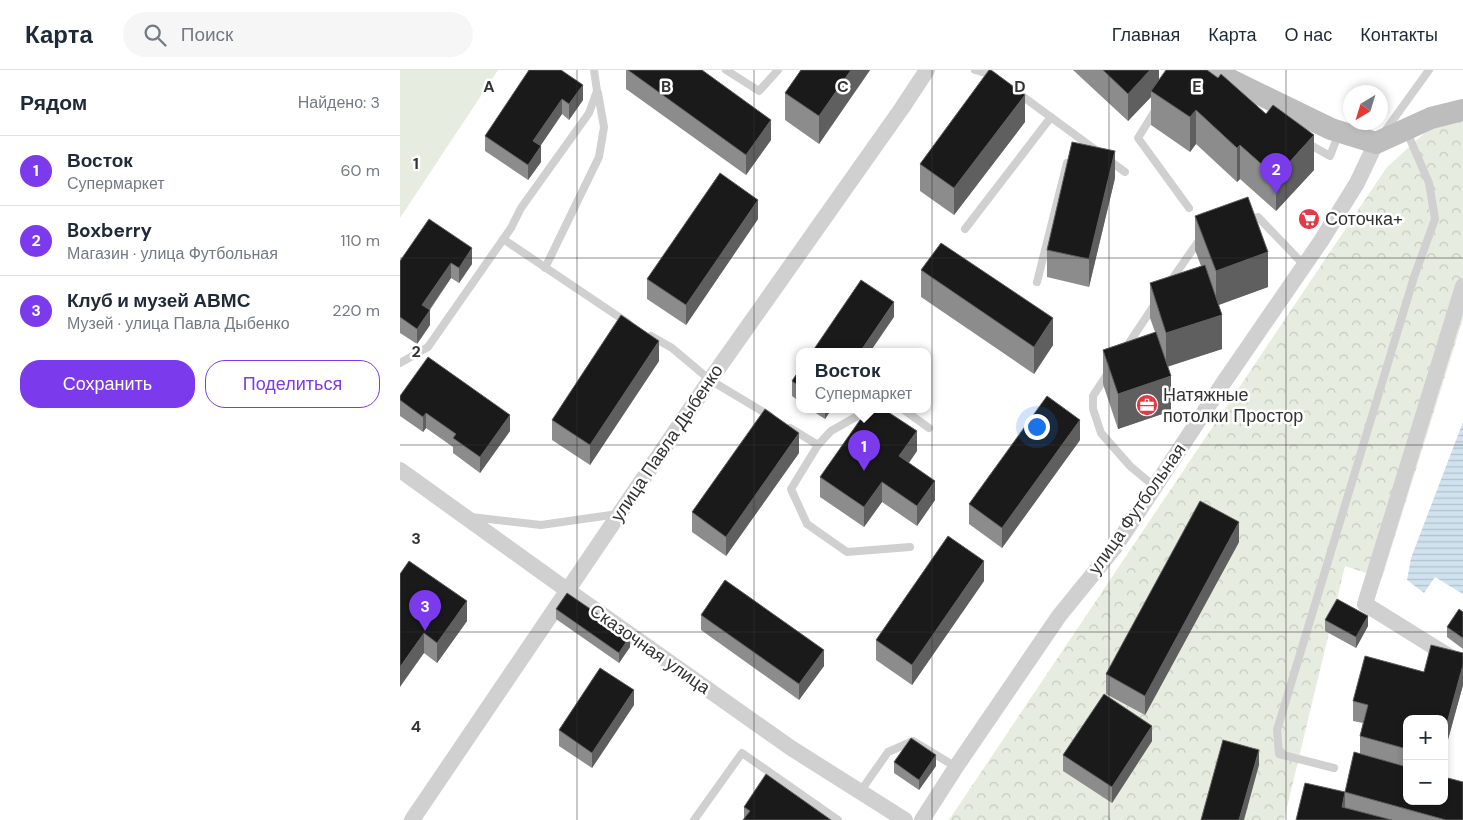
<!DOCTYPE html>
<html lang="ru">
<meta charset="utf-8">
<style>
body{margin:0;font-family:"DM Sans",sans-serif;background:#f6f6f7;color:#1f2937}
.controls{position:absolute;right:15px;bottom:15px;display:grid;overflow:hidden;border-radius:10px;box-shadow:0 2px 8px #0003}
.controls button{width:45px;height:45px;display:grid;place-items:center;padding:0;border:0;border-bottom:1px solid #e0e1e3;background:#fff;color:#1f2937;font:25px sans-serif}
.compass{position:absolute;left:943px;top:15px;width:45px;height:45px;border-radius:50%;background:#fff;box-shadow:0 2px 8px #0003;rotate:218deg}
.you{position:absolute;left:636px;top:356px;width:18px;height:18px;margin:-12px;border:4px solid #fff;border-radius:50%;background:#1a73e8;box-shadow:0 0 0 8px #1a73e833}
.badge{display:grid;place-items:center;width:32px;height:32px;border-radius:50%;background:#7c3aed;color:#fff;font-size:16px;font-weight:700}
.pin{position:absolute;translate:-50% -41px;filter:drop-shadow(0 1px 2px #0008)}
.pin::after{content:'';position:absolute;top:26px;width:18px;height:15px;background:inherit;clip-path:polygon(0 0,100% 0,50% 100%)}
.popup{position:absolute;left:396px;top:278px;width:135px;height:65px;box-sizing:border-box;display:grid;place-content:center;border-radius:10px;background:#fff;filter:drop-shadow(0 1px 4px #0005);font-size:16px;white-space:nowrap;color:#747a83}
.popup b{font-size:19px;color:#1f2937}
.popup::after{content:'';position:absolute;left:50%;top:100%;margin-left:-10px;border:10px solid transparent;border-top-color:#fff}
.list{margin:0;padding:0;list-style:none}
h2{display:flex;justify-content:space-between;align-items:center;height:65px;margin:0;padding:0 20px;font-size:21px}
h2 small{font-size:16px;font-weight:400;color:#747a83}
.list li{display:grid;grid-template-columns:32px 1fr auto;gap:15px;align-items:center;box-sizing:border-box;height:70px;padding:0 20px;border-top:1px solid #e0e1e3}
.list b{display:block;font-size:19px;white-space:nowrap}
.list p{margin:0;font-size:16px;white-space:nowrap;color:#747a83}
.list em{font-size:16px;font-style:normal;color:#747a83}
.actions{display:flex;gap:10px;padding:15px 20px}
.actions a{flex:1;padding:11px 0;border:1px solid #7c3aed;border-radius:20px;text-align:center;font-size:18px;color:#7c3aed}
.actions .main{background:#7c3aed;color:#fff}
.icon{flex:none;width:28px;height:28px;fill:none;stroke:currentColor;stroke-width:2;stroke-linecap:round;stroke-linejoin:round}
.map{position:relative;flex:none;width:1063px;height:750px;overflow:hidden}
header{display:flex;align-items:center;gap:30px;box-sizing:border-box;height:70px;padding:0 25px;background:#fff;border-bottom:1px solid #e0e1e3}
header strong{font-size:24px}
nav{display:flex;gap:28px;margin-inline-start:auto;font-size:18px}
.search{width:350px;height:45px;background:#f6f6f7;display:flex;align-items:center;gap:12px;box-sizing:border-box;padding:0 18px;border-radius:28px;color:#747a83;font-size:19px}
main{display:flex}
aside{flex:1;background:#fff}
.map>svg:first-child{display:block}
.green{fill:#e6ecdf}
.forest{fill:url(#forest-crowns)}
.water{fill:url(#water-rules)}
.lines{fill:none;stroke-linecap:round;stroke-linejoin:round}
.service{stroke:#d0d0d0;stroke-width:8}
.minor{stroke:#d0d0d0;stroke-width:16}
.secondary{stroke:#bdbdbd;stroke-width:22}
.wall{fill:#8c8c8c}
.shaded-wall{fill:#5f5f5f}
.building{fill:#1a1a1a;stroke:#5f5f5f}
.grid{fill:none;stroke:#333;stroke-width:1;stroke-opacity:0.55}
.labels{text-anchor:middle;stroke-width:5;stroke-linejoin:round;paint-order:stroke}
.poi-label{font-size:18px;fill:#333;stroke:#fff;text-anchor:start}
.street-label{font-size:18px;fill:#333;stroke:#fff}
.grid-label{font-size:16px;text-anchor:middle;font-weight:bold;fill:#333;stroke:#fff;stroke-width:5;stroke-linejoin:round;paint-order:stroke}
</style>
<header>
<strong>Карта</strong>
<div class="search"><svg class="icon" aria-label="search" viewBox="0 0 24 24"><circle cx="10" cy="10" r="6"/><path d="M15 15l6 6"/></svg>Поиск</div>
<nav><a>Главная</a><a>Карта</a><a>О нас</a><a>Контакты</a></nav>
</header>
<main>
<aside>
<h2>Рядом<small>Найдено: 3</small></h2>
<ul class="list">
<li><span class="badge">1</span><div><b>Восток</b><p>Супермаркет</p></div><em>60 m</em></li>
<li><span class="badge">2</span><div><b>Boxberry</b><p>Магазин · улица Футбольная</p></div><em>110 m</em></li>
<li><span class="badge">3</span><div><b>Клуб и музей АВМС</b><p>Музей · улица Павла Дыбенко</p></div><em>220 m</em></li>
</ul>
<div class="actions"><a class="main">Сохранить</a><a>Поделиться</a></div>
</aside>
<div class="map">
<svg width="1063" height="750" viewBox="0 0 1063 750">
<defs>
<pattern id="forest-crowns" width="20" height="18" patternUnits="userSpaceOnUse" patternTransform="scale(1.25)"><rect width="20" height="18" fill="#e6ecdf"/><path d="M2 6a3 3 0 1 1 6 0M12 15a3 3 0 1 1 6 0" fill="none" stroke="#c6cbc0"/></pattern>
<pattern id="water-rules" width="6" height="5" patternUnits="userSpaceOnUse" patternTransform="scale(1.25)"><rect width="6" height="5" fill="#cfe2ee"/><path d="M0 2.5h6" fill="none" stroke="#b2c2cd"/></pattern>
</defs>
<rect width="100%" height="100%" fill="#fff"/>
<path class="green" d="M0 0H98L0 148Z"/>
<path class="forest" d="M1063 50V249L982 508 945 496 884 750H549L987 97 1028 60Z"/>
<path class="water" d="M1063 352V524L1035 507 1024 523 1007 510 1011 488Z"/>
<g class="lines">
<g class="service">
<path d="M326 0 359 21 378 0"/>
<path d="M575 0 592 5 596 8"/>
<path d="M618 23 697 81"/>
<path d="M756 39 738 68 789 138"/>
<path d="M985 61 1029 0"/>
<path d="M907 73 930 86 939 63"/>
<path d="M706 88 725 102"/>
<path d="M846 151 858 147 904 195"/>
<path d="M565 159 651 47"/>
<path d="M103 169 228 253"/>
<path d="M145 198 199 87 204 57 198 23"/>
<path d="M637 212 667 93"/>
<path d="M770 212 800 169"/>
<path d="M251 266 272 278 310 310 370 346"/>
<path d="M725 279 755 234"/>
<path d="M0 293 28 277 111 158 121 138 189 43 197 21 194 0"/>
<path d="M708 303 693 326V339L701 363 730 396 755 417"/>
<path d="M504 340 529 358"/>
<path d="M390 358 418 375 431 361 468 340"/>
<path d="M418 375 391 419 407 454 447 482 510 477"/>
<path d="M71 447 141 455 218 444"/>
<path d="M934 698 879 684 877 660 1014 207 1035 149 1029 113 1006 60"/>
<path d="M460 722 488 682 513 671 556 697"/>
<path d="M294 750 342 683 438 750"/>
</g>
<g class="minor">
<path d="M1063 216 965 534 1063 595"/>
<path d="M0 400 167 520 391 678 505 750"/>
<path d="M12 750 310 310 502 38 527 0"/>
<path d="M522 750 556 697 659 546 715 477 824 312 921 171 957 113 976 73"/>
</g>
<path class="secondary" d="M810 0 931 59 976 73 1031 48 1063 40"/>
</g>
<g class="wall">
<path d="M129 0 183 30 169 50 162 44 140 76 141 92 128 110 85 81V66Z"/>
<path d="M226 0H302L371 70 346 105 226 19Z"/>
<path d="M401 0H470L419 74 385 50V23Z"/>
<path d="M673 0H759V10L914 100 876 141 840 109 837 112 796 74 790 82 751 55V27L728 51Z"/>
<path d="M625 52 554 145 520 121V94Z"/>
<path d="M715 108 689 217 647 207V180Z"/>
<path d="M795 146 868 217 818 235 822 279 767 297 771 341 718 359 703 314V280L755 262 750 248V213L801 196 795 180Z"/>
<path d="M358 149 286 255 247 229V209Z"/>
<path d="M0 191 72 194 59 213 51 208 30 240V255L17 274 0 263Z"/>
<path d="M521 200 653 275 634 304 521 227Z"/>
<path d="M259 291 190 395 152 370V350Z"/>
<path d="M400 299V332L392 326V311Z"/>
<path d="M0 326 110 361 80 403 53 383V377L26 358 23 362 0 346Z"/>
<path d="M411 340H431L425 349Z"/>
<path d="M680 370 602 478 569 454V434Z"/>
<path d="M517 381 509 393 535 430 517 456 482 432 464 457 420 427V407Z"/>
<path d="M399 383 326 486 292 462V442Z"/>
<path d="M839 472 745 645 706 624V604Z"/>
<path d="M0 504 67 551 37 593 24 583Z"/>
<path d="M584 511 512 615 476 590V570Z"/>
<path d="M156 539 230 577 219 593 156 549Z"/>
<path d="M1063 542V579L1047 567V557Z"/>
<path d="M301 545 424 596 399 630 301 560Z"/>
<path d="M925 550 968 556 956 578 925 561Z"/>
<path d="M1063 615 1044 684V649H1007V731L1063 750H896L945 722 960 684V666L963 653 953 651V631Z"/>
<path d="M234 635 192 698 159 676V660Z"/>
<path d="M752 671 712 733 663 701V685Z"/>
<path d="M494 692 536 696 519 720 494 703Z"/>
<path d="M344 737 431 750 344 749Z"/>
</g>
<g class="shaded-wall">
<path d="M451 0H470L419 74V46Z"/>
<path d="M750 0H759V18L751 21V27L728 51V24Z"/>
<path d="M183 15V30L169 50V34Z"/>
<path d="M625 25V52L554 145V118Z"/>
<path d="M162 29V44L133 87V71Z"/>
<path d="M796 40V74L790 82V47Z"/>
<path d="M371 50V70L346 105V85Z"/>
<path d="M914 65V100L876 141V107Z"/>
<path d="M840 75V109L837 112V78Z"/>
<path d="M141 76V92L128 110V95Z"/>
<path d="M715 81V108L689 217V189Z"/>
<path d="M358 130V149L286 255V235Z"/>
<path d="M72 178V194L59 213V198Z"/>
<path d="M868 182V217L816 236V201Z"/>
<path d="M51 193V208L22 250V235Z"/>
<path d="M494 232V247L470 282H460Z"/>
<path d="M30 240V255L17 274V259Z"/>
<path d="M822 245V279L766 297V263Z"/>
<path d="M653 248V275L634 304V277Z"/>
<path d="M259 271V291L190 395V375Z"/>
<path d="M771 306V341L718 359V324Z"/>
<path d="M425 340H431L425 349Z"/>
<path d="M26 343V358L23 362V347Z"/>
<path d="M110 345V361L80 403V387Z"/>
<path d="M680 350V370L602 478V458Z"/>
<path d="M517 361V381L499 406V386Z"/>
<path d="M399 363V383L326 486V467Z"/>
<path d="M535 411V430L517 456V436Z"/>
<path d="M482 412V432L464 457V437Z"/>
<path d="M839 452V472L745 645V626Z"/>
<path d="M584 491V511L512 615V595Z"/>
<path d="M67 531V551L37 593V573Z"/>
<path d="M968 546V556L956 578V567Z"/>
<path d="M24 563V583L0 617V597Z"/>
<path d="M230 566V577L219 593V583Z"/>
<path d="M424 580V596L399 630V614Z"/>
<path d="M1063 595V615L1044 684V664Z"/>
<path d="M234 620V635L192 698V683Z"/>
<path d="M752 656V671L712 733V717Z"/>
<path d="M859 680V695L844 750H839Z"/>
<path d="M536 685V696L519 720V710Z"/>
<path d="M945 722V742L942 737Z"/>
</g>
<g class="building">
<path d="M129 0H161L183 15 169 34 162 29 133 71 141 76 128 95 85 66Z"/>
<path d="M228 0H302L371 50 346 85Z"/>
<path d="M401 0H451L419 46 385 23Z"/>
<path d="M589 0H591L625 25 554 118 520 94Z"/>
<path d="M703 0H750L728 24Z"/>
<path d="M766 0H807L818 8 821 4 866 44 873 35 914 65 876 107 840 75 837 78 796 40 790 47 751 21Z"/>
<path d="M672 72 715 81 689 189 647 180Z"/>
<path d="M320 103 358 130 286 235 247 209Z"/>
<path d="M848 127 868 182 816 201 795 146Z"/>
<path d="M29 149 72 178 59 198 51 193 22 235 30 240 17 259 0 247V191Z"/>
<path d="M541 173 653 248 634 277 521 200Z"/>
<path d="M805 195 822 245 766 263 750 213Z"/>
<path d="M461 210 494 232 460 282H412Z"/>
<path d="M221 245 259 271 190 375 152 350Z"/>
<path d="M756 262 771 306 718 324 703 280Z"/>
<path d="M28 287 110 345 80 387 53 368 56 364 26 343 23 347 0 330V326Z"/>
<path d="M400 299V317L392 311Z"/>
<path d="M647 326 680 350 602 458 569 434Z"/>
<path d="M365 339 399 363 326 467 292 442Z"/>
<path d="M467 340H485L517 361 499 386 535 411 517 436 482 412 464 437 420 407Z"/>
<path d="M800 431 839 452 745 626 706 604Z"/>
<path d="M548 466 584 491 512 595 476 570Z"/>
<path d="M9 491 67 531 37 573 24 563 0 597V504Z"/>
<path d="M325 510 424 580 399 614 301 545Z"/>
<path d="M167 523 230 566 219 583 156 539Z"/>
<path d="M937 529 968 546 956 567 925 550Z"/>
<path d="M1059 539 1063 542V568L1047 557Z"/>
<path d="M1031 575 1063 583V595L1044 664V649H1007V679L960 666 968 635 953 631 965 586 1024 602Z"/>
<path d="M200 598 234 620 192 683 159 660Z"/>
<path d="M704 624 752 656 712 717 663 685Z"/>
<path d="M511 668 536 685 519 710 494 692Z"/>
<path d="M823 670 859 680 839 750H801Z"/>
<path d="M954 682 1007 697V731H1044V707L1063 712V750H1046L945 722Z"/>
<path d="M366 704 431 750H343L350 741 344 737Z"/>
<path d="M905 713 945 722 942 737 992 750H896Z"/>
</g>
<path class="grid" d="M177 0V750M354 0V750M532 0V750M709 0V750M886 0V750M0 188H1063M0 375H1063M0 562H1063"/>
<defs>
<g id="supermarket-disc" transform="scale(1.125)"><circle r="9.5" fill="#e63946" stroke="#fff"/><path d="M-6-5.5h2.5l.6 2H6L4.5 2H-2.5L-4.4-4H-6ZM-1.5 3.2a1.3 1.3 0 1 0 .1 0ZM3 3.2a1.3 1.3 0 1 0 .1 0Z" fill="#fff"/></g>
<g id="office-disc" transform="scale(1.125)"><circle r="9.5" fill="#e63946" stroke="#fff"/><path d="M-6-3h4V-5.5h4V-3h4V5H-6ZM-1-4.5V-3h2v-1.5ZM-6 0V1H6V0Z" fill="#fff"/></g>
</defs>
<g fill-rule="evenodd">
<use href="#supermarket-disc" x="909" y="149"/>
<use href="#office-disc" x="747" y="335"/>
</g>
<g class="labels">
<g class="poi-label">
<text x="925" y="155">Соточка+</text>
<text x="763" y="331">Натяжные<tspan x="763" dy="21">потолки Простор</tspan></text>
</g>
<g class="street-label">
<text transform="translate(267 373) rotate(-56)" y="6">улица Павла Дыбенко</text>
<text transform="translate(737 439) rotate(-55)" y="6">улица Футбольная</text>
<text transform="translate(250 579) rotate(35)" y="6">Сказочная улица</text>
</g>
</g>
<g class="grid-label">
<text x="89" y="22">A</text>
<text x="266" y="22">B</text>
<text x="443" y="22">C</text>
<text x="620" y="22">D</text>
<text x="797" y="22">E</text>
<text x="16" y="99">1</text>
<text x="16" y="287">2</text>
<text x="16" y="474">3</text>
<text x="16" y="662">4</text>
</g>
</svg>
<div class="controls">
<button>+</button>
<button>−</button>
</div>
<svg class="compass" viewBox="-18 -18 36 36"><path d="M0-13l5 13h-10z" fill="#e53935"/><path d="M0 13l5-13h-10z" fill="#747a83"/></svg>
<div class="you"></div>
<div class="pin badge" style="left:464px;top:401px">1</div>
<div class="popup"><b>Восток</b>Супермаркет</div>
<div class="pin badge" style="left:876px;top:124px">2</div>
<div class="pin badge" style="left:25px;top:561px">3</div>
</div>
</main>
